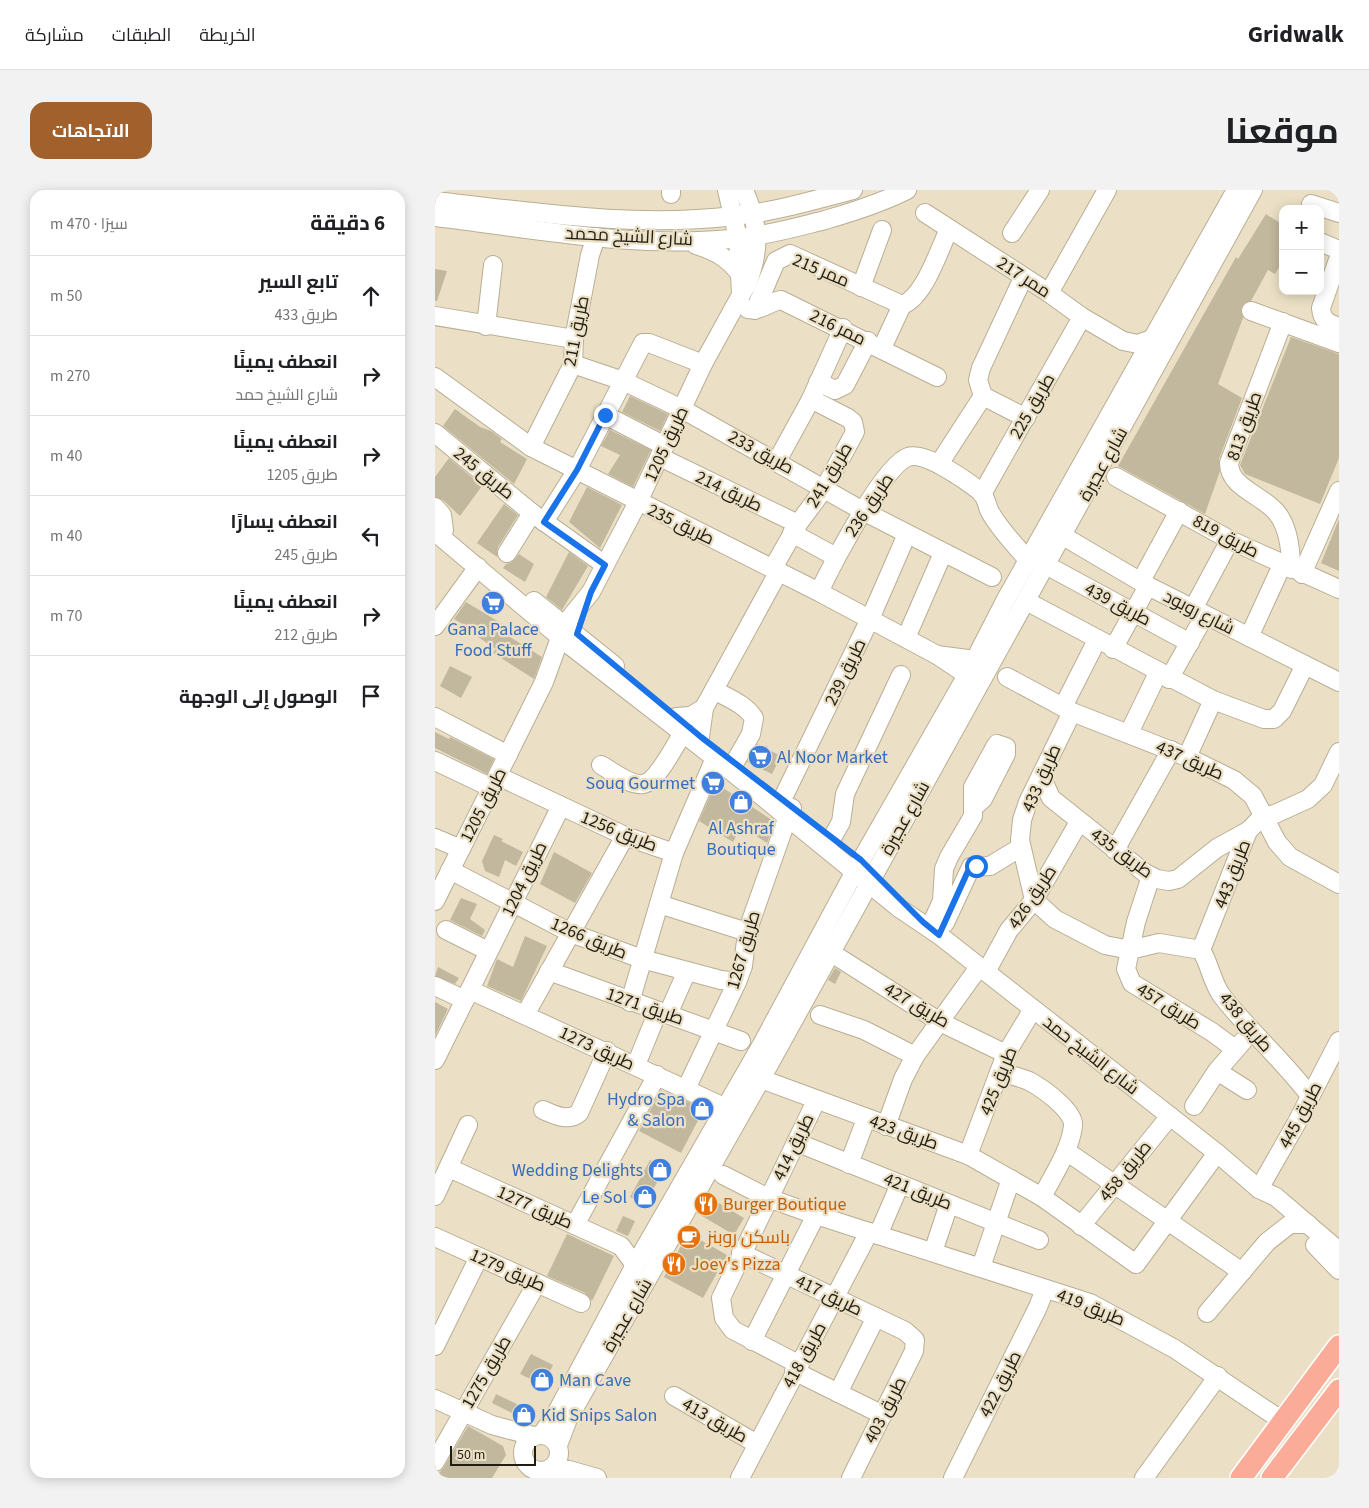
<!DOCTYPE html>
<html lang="ar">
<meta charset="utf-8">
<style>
body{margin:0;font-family:"Source Sans 3",Cairo,sans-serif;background:#f2f2f2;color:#202124;direction:rtl}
.controls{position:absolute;right:15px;top:15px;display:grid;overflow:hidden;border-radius:10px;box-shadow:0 2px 12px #0003}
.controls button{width:45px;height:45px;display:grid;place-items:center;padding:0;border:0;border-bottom:1px solid #e0e0e0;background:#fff;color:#202124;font:25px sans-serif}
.scale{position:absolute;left:15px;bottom:12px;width:86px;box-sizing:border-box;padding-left:5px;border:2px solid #211d13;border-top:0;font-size:14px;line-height:18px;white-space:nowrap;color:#211d13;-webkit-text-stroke:4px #ebe0c5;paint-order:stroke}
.stop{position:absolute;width:15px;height:15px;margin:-11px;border:4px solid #1a73e8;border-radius:50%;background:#fff}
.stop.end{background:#1a73e8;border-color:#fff;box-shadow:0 1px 5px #0008}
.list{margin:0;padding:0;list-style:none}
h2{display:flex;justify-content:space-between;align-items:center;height:65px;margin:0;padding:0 20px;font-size:21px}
h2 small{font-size:16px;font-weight:400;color:#757577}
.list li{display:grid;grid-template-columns:32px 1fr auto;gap:15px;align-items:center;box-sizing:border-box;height:80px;padding:0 20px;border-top:1px solid #e0e0e0}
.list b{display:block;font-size:19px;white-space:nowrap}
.list p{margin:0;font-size:16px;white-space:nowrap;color:#757577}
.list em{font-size:16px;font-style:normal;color:#757577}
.icon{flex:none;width:28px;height:28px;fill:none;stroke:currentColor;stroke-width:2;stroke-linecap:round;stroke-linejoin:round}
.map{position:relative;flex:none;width:904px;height:1288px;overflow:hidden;direction:ltr;border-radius:15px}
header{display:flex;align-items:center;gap:30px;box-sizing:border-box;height:70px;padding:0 25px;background:#fff;border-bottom:1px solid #e0e0e0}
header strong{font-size:24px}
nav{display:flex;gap:28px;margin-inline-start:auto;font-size:18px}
.intro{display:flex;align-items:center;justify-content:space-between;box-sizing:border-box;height:120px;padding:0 30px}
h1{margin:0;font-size:35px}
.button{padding:12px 22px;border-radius:15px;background:#a2612c;color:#fff;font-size:18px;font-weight:700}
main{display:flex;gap:30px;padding:0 30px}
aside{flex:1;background:#fff;border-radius:15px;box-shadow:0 2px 12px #0003}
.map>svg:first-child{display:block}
.building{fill:#c2b89d}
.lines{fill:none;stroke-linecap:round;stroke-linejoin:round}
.minor-casing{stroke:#b9ae94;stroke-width:20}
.major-casing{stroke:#fff;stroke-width:24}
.minor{stroke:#fff;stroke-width:18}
.major{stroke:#fbac99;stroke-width:21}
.route{stroke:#1a73e8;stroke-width:6}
.labels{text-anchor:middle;stroke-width:4.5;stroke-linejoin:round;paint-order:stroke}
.street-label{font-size:18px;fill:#211d13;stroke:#ebe0c5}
.shop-label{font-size:18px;fill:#366cbe;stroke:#ebe0c5;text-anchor:end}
.food-label{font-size:18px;fill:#c56008;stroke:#ebe0c5;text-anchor:start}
</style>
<header>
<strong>Gridwalk</strong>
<nav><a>الخريطة</a><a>الطبقات</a><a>مشاركة</a></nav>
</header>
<div class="intro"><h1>موقعنا</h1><a class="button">الاتجاهات</a></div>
<main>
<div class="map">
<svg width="904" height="1288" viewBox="0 0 904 1288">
<rect width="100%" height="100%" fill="#ebe0c5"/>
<g class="building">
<path d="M831 24 848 35V71L840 84 833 80 816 111 810 113 806 118 808 128 783 194 807 208 784 269 785 281 770 324 683 276 801 67 803 69Z"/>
<path d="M0 79 12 81 2 111H0Z"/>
<path d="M856 147 904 164V268L885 314 810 284 805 275Z"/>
<path d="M195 206 233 224 225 241 187 222Z"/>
<path d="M20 219 45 237 56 241 67 249 65 252 92 269 79 294 8 236Z"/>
<path d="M175 240 216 260 198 297 173 284 185 265 166 256Z"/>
<path d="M14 268 47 296 25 326 8 310 0 307V287Z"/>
<path d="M152 297 187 315 165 358 134 332Z"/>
<path d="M69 314 83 325 63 357 62 367 42 353Z"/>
<path d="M904 329V381L886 373Z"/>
<path d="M134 362 153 376 127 420 111 407Z"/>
<path d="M84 364 99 374 90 392 68 378 71 374 77 372Z"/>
<path d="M31 412 69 435 70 444 107 467 99 489 58 463 61 459 43 447 45 444 19 429Z"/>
<path d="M15 476 37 487 26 508 5 496Z"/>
<path d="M0 542 14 549 15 547 59 569 52 584 0 558Z"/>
<path d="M322 554 346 566 337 584 312 572Z"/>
<path d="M285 596 340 632 332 653 306 636 298 652 264 631 279 597Z"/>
<path d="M59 645 68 649 66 651 88 662 81 676 70 670 64 687 50 681 47 671Z"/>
<path d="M119 662 157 683 140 713 105 694Z"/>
<path d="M26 708 42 714 35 729 50 740 47 746 15 730Z"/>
<path d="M90 746 112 756 86 811 52 796 62 769 78 777Z"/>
<path d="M3 777 24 788 20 794 0 786Z"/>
<path d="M400 778 406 782 400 794 393 790Z"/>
<path d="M0 812 13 819 0 846Z"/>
<path d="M226 900 269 919 246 963 204 941Z"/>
<path d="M215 970 230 977 210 1015 195 1007Z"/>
<path d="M272 1006 309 1028 299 1045 262 1023Z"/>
<path d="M188 1026 200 1031 193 1046 181 1041Z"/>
<path d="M253 1043 292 1065 268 1108 229 1087Z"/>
<path d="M132 1044 179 1066 157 1111 150 1103 112 1086Z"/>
<path d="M96 1164 118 1175 108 1195 85 1184Z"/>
<path d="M61 1204 94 1220 89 1229 57 1213Z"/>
<path d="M33 1236 68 1256 71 1265 57 1288H0L9 1277Z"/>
</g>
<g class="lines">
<g class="minor-casing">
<g id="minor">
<path d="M236 0V4"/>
<path d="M292 0 303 48 306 103"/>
<path d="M0 11C100 22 198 38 299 26 339 22 379 10 418 0"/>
<path d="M876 14 904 23"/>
<path d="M490 23 614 103 647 127 688 151 703 154 717 149"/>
<path d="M0 27C100 39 204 60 305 48 334 45 362 37 390 30 418 22 446 13 472 0"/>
<path d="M577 43 605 0"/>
<path d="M885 52 904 60"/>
<path d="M261 55C280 61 292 67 305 84"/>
<path d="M904 67 886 118C887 131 893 133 904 137"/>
<path d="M588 88 546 178 543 190 548 206 591 228"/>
<path d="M426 97 447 40"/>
<path d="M614 103 672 0"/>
<path d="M313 119C327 121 334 112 346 110L502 187"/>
<path d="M320 120 341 71 355 64 467 115C489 108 504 60 514 39"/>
<path d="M816 121 904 153"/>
<path d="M0 126 139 149"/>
<path d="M848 132 794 273C794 298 828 305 842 323 854 338 856 360 856 379"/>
<path d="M51 136 58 75"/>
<path d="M447 158 467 115"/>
<path d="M138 174 188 191 247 219 428 321 557 387"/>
<path d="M0 187 96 257 384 402 502 465"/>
<path d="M383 192 400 200 410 195 433 151"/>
<path d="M170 225 230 256"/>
<path d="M0 243 97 323 170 375"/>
<path d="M96 257 138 174 139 149 155 65 161 47"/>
<path d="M225 267 363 334"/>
<path d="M342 271 376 209 408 138"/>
<path d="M504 274 548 206"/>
<path d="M681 287 795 350 904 399"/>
<path d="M547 304 647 127"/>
<path d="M0 317 7 325 9 340"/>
<path d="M109 332 142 280 208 153H214L268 174"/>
<path d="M0 342 137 457 280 568 464 718 504 745 782 963 824 999 841 1007 904 1061"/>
<path d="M357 343 401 367"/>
<path d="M628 346 713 396 904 492"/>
<path d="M72 363 97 323"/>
<path d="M611 375 755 453"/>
<path d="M338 378 363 334 389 299 420 242 418 232 413 228 376 209"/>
<path d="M867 384 904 301"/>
<path d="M706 391 744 321"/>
<path d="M384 402C396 377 449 274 473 267 490 261 532 291 546 302 551 307 552 316 555 322 565 340 580 355 593 370"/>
<path d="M99 411 180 476"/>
<path d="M591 411 778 510"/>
<path d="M758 419 795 350"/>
<path d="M0 436 43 377"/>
<path d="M814 447 847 375"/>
<path d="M471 448 508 363"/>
<path d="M678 459 713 396"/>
<path d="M532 485 502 465 540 470"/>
<path d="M572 487 637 522 752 567 799 590 818 606 842 652 855 667 904 694"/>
<path d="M734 489 770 425"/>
<path d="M279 500C293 508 310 514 319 528L316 544 300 572"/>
<path d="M628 517 662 450"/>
<path d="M269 518 344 381"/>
<path d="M637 522 593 612 587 630 585 650 599 710 620 729 670 755 695 760 724 753 766 760C775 774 777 793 787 806 814 841 848 870 875 906"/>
<path d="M0 527 73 565"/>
<path d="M241 527 256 526 269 518 265 547"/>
<path d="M694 543 723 483"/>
<path d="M752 567 778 510 829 529H839L847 521 870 475"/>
<path d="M0 571 57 598"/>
<path d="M166 575C177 581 195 596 208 594 222 592 240 555 248 543"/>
<path d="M63 586 190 646 239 663"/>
<path d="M606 586 616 608 710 683 722 689 734 691 743 689 782 658 813 641"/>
<path d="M343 618 435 429 472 344"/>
<path d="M0 648 26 659"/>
<path d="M397 648 406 632 410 604 466 485"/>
<path d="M680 660 736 560"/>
<path d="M15 680 136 743 207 769 286 790 302 792"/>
<path d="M716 686 701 732 691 779 697 793 777 842 800 859"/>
<path d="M0 711 109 492 130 434 156 402 170 375 203 312 268 174 312 94C326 58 324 35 309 0"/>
<path d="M224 714 312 742"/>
<path d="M510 733 536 677 555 676 586 657"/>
<path d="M495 737 507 711 509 679 514 667 538 626V597L560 557 562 554 571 557V564L548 609 539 617"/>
<path d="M11 740 53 761"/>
<path d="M766 760 813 641 828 626 840 624 873 609 888 595 904 562"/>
<path d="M395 762 505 832 571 864"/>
<path d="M114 781 306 851"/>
<path d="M551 782 574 740 599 710 644 632"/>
<path d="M0 796 30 810"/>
<path d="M35 800 289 917"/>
<path d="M195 812 239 663 280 568"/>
<path d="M233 824 252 781"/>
<path d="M90 825 190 646"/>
<path d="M385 825 429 840 480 866"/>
<path d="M0 870 126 616"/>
<path d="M201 875 223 821"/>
<path d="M782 881 812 900"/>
<path d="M564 882C574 885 585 887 594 891 607 898 640 921 638 936 635 961 618 985 607 1007"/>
<path d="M326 889 533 965 607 1007 701 1074 782 963"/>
<path d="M251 899 302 792 308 776 312 742 353 626 357 618"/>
<path d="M759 916 782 881 808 851"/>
<path d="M108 920C120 925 133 932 144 923L172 861"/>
<path d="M451 936 468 889 480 866 544 777"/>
<path d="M361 952 604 1050"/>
<path d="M631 961 807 1082"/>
<path d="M533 965 571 864 598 819"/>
<path d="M414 974 431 929"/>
<path d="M14 978 186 1056 200 1075"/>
<path d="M288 985 333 1008 381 1025 655 1113 740 1159 849 1232"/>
<path d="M824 999 861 934 904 851"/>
<path d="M0 1006 33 935"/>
<path d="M140 1035 222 885"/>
<path d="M646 1036 735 926"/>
<path d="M443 1045 465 994"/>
<path d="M0 1047 146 1113"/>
<path d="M880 1055 904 1080"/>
<path d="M498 1062 514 1014"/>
<path d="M306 1063 470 1141 480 1150 479 1161 416 1288"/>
<path d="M546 1077 576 989"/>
<path d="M772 1123 832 1052 855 1034H873"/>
<path d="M317 1151 381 1025"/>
<path d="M0 1156 44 1067"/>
<path d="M363 1174 298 1140 289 1128 286 1108 381 911"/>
<path d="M359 1181 448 1225"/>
<path d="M403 1203 441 1127"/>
<path d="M239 1206 322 1254"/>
<path d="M0 1209 57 1235 98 1246"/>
<path d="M107 1244 122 1222 200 1075 326 856 420 681 532 485 570 411 801 0"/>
<circle cx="106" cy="1263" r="18"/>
<path d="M123 1255 133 1229 326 889 818 0"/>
<path d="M0 1272 102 1093"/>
<path d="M112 1286 117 1279 134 1280 162 1288"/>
<path d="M305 1288 434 1042"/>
<path d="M518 1288 603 1117 610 1099"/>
<path d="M709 1288 783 1186"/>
</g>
</g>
<g class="major-casing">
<g id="major">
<path d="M806 1288 904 1156"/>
<path d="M837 1288 904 1200"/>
</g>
</g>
<use href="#minor" class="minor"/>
<use href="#major" class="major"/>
</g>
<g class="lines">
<path class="route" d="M170 225 142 280 109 332 170 375 156 402 142 444 266 547 426 670 488 732 504 745 533 681 541 676"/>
</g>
<defs>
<g id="supermarket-disc" transform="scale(1.25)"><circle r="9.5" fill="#3f7fe0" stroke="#ebe0c5"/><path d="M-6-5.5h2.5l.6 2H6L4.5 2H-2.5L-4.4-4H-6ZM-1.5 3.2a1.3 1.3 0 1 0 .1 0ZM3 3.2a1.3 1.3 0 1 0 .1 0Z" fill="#fff"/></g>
<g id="shop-disc" transform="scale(1.25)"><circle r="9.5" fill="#3f7fe0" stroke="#ebe0c5"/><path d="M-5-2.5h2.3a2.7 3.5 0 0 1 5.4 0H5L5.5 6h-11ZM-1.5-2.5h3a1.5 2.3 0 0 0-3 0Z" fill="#fff"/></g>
<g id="restaurant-disc" transform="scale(1.25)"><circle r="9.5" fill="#e8710a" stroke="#ebe0c5"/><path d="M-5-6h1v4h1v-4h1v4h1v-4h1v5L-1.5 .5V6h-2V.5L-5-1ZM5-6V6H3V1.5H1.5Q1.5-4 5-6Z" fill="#fff"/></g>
<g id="cafe-disc" transform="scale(1.25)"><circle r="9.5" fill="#e8710a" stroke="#ebe0c5"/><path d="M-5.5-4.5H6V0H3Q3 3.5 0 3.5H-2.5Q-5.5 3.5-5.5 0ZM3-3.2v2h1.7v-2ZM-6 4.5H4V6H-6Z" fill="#fff"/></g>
</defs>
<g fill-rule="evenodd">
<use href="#supermarket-disc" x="58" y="413"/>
<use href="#supermarket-disc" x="325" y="567"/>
<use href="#supermarket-disc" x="278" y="593"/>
<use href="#shop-disc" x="306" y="612"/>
<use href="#shop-disc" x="267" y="919"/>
<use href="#shop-disc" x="225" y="980"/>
<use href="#shop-disc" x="210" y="1007"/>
<use href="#restaurant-disc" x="271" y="1014"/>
<use href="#cafe-disc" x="254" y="1047"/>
<use href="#restaurant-disc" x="239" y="1074"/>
<use href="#shop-disc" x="107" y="1190"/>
<use href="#shop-disc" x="89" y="1225"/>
</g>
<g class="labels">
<g class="street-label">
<text transform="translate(194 46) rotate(3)" y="6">شارع الشيخ محمد</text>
<text transform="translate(386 80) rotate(23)" y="6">ممر 215</text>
<text transform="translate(589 87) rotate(33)" y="6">ممر 217</text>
<text transform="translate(403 137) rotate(26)" y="6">ممر 216</text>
<text transform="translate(141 141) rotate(-79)" y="6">طريق 211</text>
<text transform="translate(597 216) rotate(-60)" y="6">طريق 225</text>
<text transform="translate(809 236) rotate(-70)" y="6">طريق 813</text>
<text transform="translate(231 254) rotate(-65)" y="6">طريق 1205</text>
<text transform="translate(326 262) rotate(29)" y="6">طريق 233</text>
<text transform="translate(668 274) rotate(-61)" y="6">شارع عجيرة</text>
<text transform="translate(49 283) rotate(39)" y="6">طريق 245</text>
<text transform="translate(394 285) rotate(-59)" y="6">طريق 241</text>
<text transform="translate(294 301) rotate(26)" y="6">طريق 214</text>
<text transform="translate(434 315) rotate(-56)" y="6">طريق 236</text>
<text transform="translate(246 334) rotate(26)" y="6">طريق 235</text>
<text transform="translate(791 346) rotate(28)" y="6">طريق 819</text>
<text transform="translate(683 414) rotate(28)" y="6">طريق 439</text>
<text transform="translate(764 422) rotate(27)" y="6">شارع روبود</text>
<text transform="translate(410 482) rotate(-64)" y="6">طريق 239</text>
<text transform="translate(755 570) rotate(24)" y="6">طريق 437</text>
<text transform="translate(606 588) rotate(-66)" y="6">طريق 433</text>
<text transform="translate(48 615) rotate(-63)" y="6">طريق 1205</text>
<text transform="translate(470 628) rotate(-61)" y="6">شارع عجيرة</text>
<text transform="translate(184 641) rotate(22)" y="6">طريق 1256</text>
<text transform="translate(687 663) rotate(36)" y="6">طريق 435</text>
<text transform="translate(797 684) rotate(-69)" y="6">طريق 443</text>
<text transform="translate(89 689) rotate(-64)" y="6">طريق 1204</text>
<text transform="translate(597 707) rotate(-56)" y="6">طريق 426</text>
<text transform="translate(154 748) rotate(23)" y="6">طريق 1266</text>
<text transform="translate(308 760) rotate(-74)" y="6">طريق 1267</text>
<text transform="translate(482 815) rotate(30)" y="6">طريق 427</text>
<text transform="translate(210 816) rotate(19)" y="6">طريق 1271</text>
<text transform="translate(734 816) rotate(32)" y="6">طريق 457</text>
<text transform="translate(811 832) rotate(50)" y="6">طريق 438</text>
<text transform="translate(162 858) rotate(25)" y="6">طريق 1273</text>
<text transform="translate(656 865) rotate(38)" y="6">شارع الشيخ حمد</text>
<text transform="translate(563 891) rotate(-68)" y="6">طريق 425</text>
<text transform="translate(865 925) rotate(-62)" y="6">طريق 445</text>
<text transform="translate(469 942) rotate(20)" y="6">طريق 423</text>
<text transform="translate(358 957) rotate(-64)" y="6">طريق 414</text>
<text transform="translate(690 981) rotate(-51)" y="6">طريق 458</text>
<text transform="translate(483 1001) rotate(22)" y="6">طريق 421</text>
<text transform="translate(100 1017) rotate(24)" y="6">طريق 1277</text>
<text transform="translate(73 1080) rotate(24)" y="6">طريق 1279</text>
<text transform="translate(394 1105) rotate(26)" y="6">طريق 417</text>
<text transform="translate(656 1117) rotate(22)" y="6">طريق 419</text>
<text transform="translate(192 1125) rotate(-60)" y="6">شارع عجيرة</text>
<text transform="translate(369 1165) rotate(-61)" y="6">طريق 418</text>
<text transform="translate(51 1182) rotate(-60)" y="6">طريق 1275</text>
<text transform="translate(565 1194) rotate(-63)" y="6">طريق 422</text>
<text transform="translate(450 1220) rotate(-63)" y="6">طريق 403</text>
<text transform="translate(280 1230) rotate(30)" y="6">طريق 413</text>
</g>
<g class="shop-label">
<text x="58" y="445" text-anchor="middle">Gana Palace<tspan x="58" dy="21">Food Stuff</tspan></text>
<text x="342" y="573" text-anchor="start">Al Noor Market</text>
<text x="260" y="599">Souq Gourmet</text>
<text x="306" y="644" text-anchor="middle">Al Ashraf<tspan x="306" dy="21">Boutique</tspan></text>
<text x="250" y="915">Hydro Spa<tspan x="250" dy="21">&amp; Salon</tspan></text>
<text x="208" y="986">Wedding Delights</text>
<text x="192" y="1013">Le Sol</text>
<text x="124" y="1196" text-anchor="start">Man Cave</text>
<text x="106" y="1231" text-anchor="start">Kid Snips Salon</text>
</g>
<g class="food-label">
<text x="288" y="1020">Burger Boutique</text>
<text x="272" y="1053">باسكن روبنز</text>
<text x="256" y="1080">Joey's Pizza</text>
</g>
</g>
</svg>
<div class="controls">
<button>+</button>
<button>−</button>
</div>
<div class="scale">50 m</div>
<div class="stop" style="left:541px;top:676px"></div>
<div class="stop end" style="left:170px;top:225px"></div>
</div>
<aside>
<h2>6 دقيقة<small>سيرًا · 470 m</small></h2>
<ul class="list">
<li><svg class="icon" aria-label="ahead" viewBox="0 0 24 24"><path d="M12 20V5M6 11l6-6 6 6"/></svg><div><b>تابع السير</b><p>طريق 433</p></div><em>50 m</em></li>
<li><svg class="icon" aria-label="right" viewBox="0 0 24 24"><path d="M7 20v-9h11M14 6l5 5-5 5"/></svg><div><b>انعطف يمينًا</b><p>شارع الشيخ حمد</p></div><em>270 m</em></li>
<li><svg class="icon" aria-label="right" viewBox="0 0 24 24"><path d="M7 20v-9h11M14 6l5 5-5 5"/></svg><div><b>انعطف يمينًا</b><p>طريق 1205</p></div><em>40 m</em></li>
<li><svg class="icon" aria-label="left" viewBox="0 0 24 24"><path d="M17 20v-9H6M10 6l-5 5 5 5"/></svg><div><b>انعطف يسارًا</b><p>طريق 245</p></div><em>40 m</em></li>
<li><svg class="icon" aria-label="right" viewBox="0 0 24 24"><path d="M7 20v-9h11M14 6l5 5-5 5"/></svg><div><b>انعطف يمينًا</b><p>طريق 212</p></div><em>70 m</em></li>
<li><svg class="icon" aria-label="arrive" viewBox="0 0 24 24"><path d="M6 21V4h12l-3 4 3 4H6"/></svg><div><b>الوصول إلى الوجهة</b></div></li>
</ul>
</aside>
</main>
